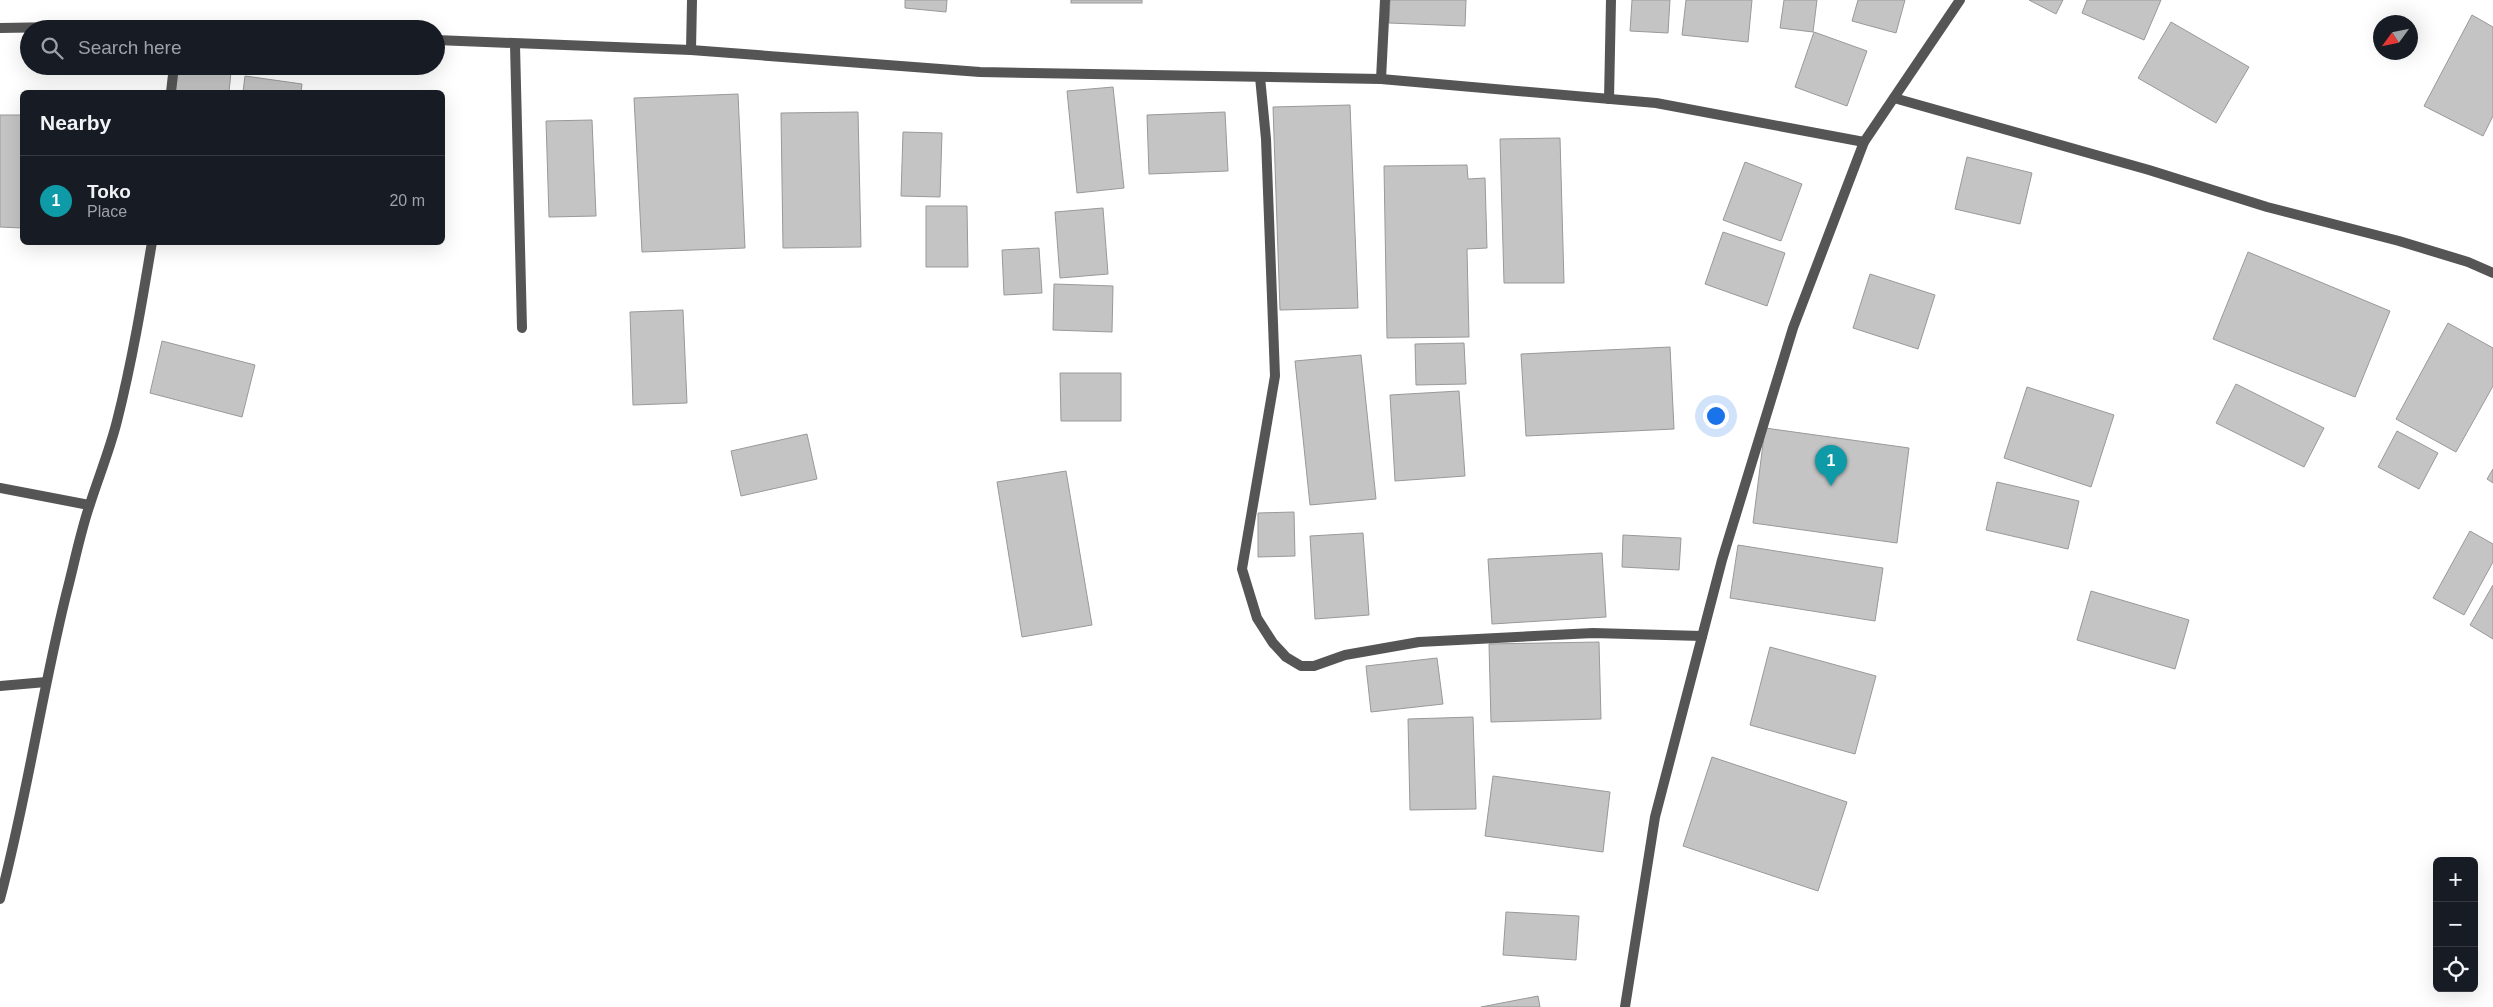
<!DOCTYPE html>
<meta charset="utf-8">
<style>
body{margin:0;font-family:Arial,sans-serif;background:#242831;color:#f1f3f6}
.controls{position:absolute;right:15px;bottom:15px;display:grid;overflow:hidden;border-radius:8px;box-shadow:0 5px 20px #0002}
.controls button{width:45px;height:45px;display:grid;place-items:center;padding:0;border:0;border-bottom:1px solid #363941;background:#171b24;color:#f1f3f6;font:25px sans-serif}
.compass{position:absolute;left:2373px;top:15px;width:45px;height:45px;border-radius:50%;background:#171b24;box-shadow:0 5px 20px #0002;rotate:237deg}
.you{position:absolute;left:1715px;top:415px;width:18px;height:18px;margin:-12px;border:4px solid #fff;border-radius:50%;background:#1a73e8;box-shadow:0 0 0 8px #1a73e833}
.badge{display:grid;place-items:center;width:32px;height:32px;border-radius:50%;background:#858687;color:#fff;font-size:16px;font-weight:700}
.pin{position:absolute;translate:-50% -41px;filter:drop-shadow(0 1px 2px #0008)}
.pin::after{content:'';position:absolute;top:26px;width:18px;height:15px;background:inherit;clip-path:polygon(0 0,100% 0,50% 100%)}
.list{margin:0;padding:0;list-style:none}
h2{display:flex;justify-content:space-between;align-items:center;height:65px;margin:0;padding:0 20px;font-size:21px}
h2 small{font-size:16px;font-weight:400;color:#9ea1a6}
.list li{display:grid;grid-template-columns:32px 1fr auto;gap:15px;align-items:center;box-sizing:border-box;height:90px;padding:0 20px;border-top:1px solid #363941}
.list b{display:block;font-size:19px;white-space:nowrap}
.list p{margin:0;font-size:16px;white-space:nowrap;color:#9ea1a6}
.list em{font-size:16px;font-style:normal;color:#9ea1a6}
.icon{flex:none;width:28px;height:28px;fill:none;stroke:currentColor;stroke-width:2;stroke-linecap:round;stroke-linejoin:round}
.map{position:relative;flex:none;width:2493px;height:1007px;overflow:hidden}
.search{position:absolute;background:#171b24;box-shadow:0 5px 20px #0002;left:20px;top:20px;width:425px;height:55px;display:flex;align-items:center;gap:12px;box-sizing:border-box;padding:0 18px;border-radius:28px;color:#9ea1a6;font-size:19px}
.panel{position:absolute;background:#171b24;box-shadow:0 5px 20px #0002;left:20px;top:90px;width:425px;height:155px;border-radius:8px}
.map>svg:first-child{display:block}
.building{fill:#c4c4c4;stroke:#999}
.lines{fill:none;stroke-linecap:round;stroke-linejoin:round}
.service{stroke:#555;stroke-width:10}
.minor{stroke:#555;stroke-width:10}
</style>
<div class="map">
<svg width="2493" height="1007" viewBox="0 0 2493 1007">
<rect width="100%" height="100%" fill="#fff"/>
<g class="building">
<path d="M905 0H947L946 12 905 8Z"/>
<rect x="1071" y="0" width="71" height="3"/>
<path d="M1390 0H1466L1465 26 1389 23Z"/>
<path d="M1632 0H1670L1668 33 1630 31Z"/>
<path d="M1686 0H1752L1748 42 1682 35Z"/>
<path d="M1784 0H1817L1813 32 1780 28Z"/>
<path d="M1858 0H1905L1896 33 1852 21Z"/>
<path d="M2029 0H2063L2056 14Z"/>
<path d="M2087 0H2161L2144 40 2082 13Z"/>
<path d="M2472 15 2493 27V116L2483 136 2424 106Z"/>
<path d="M2171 22 2249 67 2216 123 2138 78Z"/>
<path d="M1814 32 1867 51 1847 106 1795 87Z"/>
<path d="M178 66 231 72 229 92H172Z"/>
<path d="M245 76 302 84 301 92H243Z"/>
<path d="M1113 87 1124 188 1077 193 1067 91Z"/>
<path d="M738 94 745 248 642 252 634 98Z"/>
<path d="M1350 105 1358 308 1280 310 1273 107Z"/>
<path d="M858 112 861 247 783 248 781 113Z"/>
<path d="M1225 112 1228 171 1149 174 1147 115Z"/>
<path d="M0 115H22V228L0 227Z"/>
<path d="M592 120 596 216 549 217 546 121Z"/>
<path d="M903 132 942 133 940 197 901 196Z"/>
<path d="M1560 138 1564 283H1504L1500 139Z"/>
<path d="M1967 157 2032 173 2020 224 1955 209Z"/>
<path d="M1745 162 1802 184 1781 241 1723 220Z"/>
<path d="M1467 165 1468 179 1485 178 1487 248 1467 249 1469 337 1387 338 1384 166Z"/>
<path d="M926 206H967L968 267H926Z"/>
<path d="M1103 208 1108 274 1060 278 1055 212Z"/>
<path d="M1723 232 1785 253 1767 306 1705 284Z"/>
<path d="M1039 248 1042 293 1004 295 1002 250Z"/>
<path d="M2248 252 2390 311 2355 397 2213 339Z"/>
<path d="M1870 274 1935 295 1918 349 1853 328Z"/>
<path d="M1054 284 1113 286 1112 332 1053 330Z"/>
<path d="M683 310 687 403 633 405 630 312Z"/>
<path d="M2448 323 2493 348V386L2456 452 2396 419Z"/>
<path d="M162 341 255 365 242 417 150 393Z"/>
<path d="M1464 343 1466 384 1416 385 1415 344Z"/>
<path d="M1670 347 1674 429 1526 436 1521 354Z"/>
<path d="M1361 355 1376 499 1310 505 1295 361Z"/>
<path d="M1060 373H1121V421H1061Z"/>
<path d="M2236 384 2324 428 2304 467 2216 423Z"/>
<path d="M2027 387 2114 415 2091 487 2004 458Z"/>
<path d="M1459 391 1465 476 1395 481 1390 395Z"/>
<path d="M1765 428 1909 448 1897 543 1753 523Z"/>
<path d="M2397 431 2438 453 2419 489 2378 467Z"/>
<path d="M807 434 817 479 741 496 731 451Z"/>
<path d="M2493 469V483L2487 479Z"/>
<path d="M1066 471 1092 625 1022 637 997 482Z"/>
<path d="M1997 482 2079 501 2068 549 1986 530Z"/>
<path d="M1294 512 1295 556 1258 557V513Z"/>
<path d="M2470 531 2493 544V562L2464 615 2433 598Z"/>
<path d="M1363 533 1369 615 1315 619 1310 536Z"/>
<path d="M1623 535 1681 538 1679 570 1622 567Z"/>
<path d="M1738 545 1883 568 1875 621 1730 598Z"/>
<path d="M1602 553 1606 617 1492 624 1488 559Z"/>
<path d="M2493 585V639L2470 625Z"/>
<path d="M2091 591 2189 620 2175 669 2077 640Z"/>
<path d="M1599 642 1601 719 1491 722 1489 644Z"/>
<path d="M1770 647 1876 676 1855 754 1750 725Z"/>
<path d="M1437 658 1443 704 1371 712 1366 666Z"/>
<path d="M1473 717 1476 809 1410 810 1408 719Z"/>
<path d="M1712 757 1847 802 1818 891 1683 846Z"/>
<path d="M1493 776 1610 792 1603 852 1485 836Z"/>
<path d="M1506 912 1579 916 1576 960 1503 955Z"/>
<path d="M1538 996 1540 1007H1481Z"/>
</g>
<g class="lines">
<path class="service" d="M1894 98 2149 170 2267 207 2399 241 2468 262 2493 273"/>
<g class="minor">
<path d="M0 28 176 25 243 29"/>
<path d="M436 40 691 50 980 72 1381 79 1656 103 1864 142"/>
<path d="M515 45 522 328"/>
<path d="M691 50 692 0"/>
<path d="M1260 77 1266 139 1275 376 1242 569 1257 618 1273 643 1286 657 1301 666H1314L1345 655 1419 642 1593 633 1702 636"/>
<path d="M1381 79 1385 0"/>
<path d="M171 92 174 66"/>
<path d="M1609 99 1611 0"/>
<path d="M0 488 89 505"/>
<path d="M0 686 46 682"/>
<path d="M0 899C27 798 41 696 66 595 74 565 80 533 90 504 99 476 110 449 117 421 132 362 142 302 152 242"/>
<path d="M1625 1007 1655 817 1722 560 1793 328 1864 142 1960 0"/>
</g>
</g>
</svg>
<div class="controls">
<button>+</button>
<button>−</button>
<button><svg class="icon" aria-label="locate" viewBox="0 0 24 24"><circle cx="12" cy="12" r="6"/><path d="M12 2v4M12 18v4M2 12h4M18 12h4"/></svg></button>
</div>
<svg class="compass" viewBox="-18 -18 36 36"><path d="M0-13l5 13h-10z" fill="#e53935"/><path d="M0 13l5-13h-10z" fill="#9ea1a6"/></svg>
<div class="you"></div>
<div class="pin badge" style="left:1831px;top:486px;background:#0f9aa8">1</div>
<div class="search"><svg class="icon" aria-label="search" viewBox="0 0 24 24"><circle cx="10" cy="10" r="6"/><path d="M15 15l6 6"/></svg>Search here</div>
<section class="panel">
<h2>Nearby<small></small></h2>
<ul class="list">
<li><span class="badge" style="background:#0f9aa8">1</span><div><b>Toko</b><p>Place</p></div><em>20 m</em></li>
</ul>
</section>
</div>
